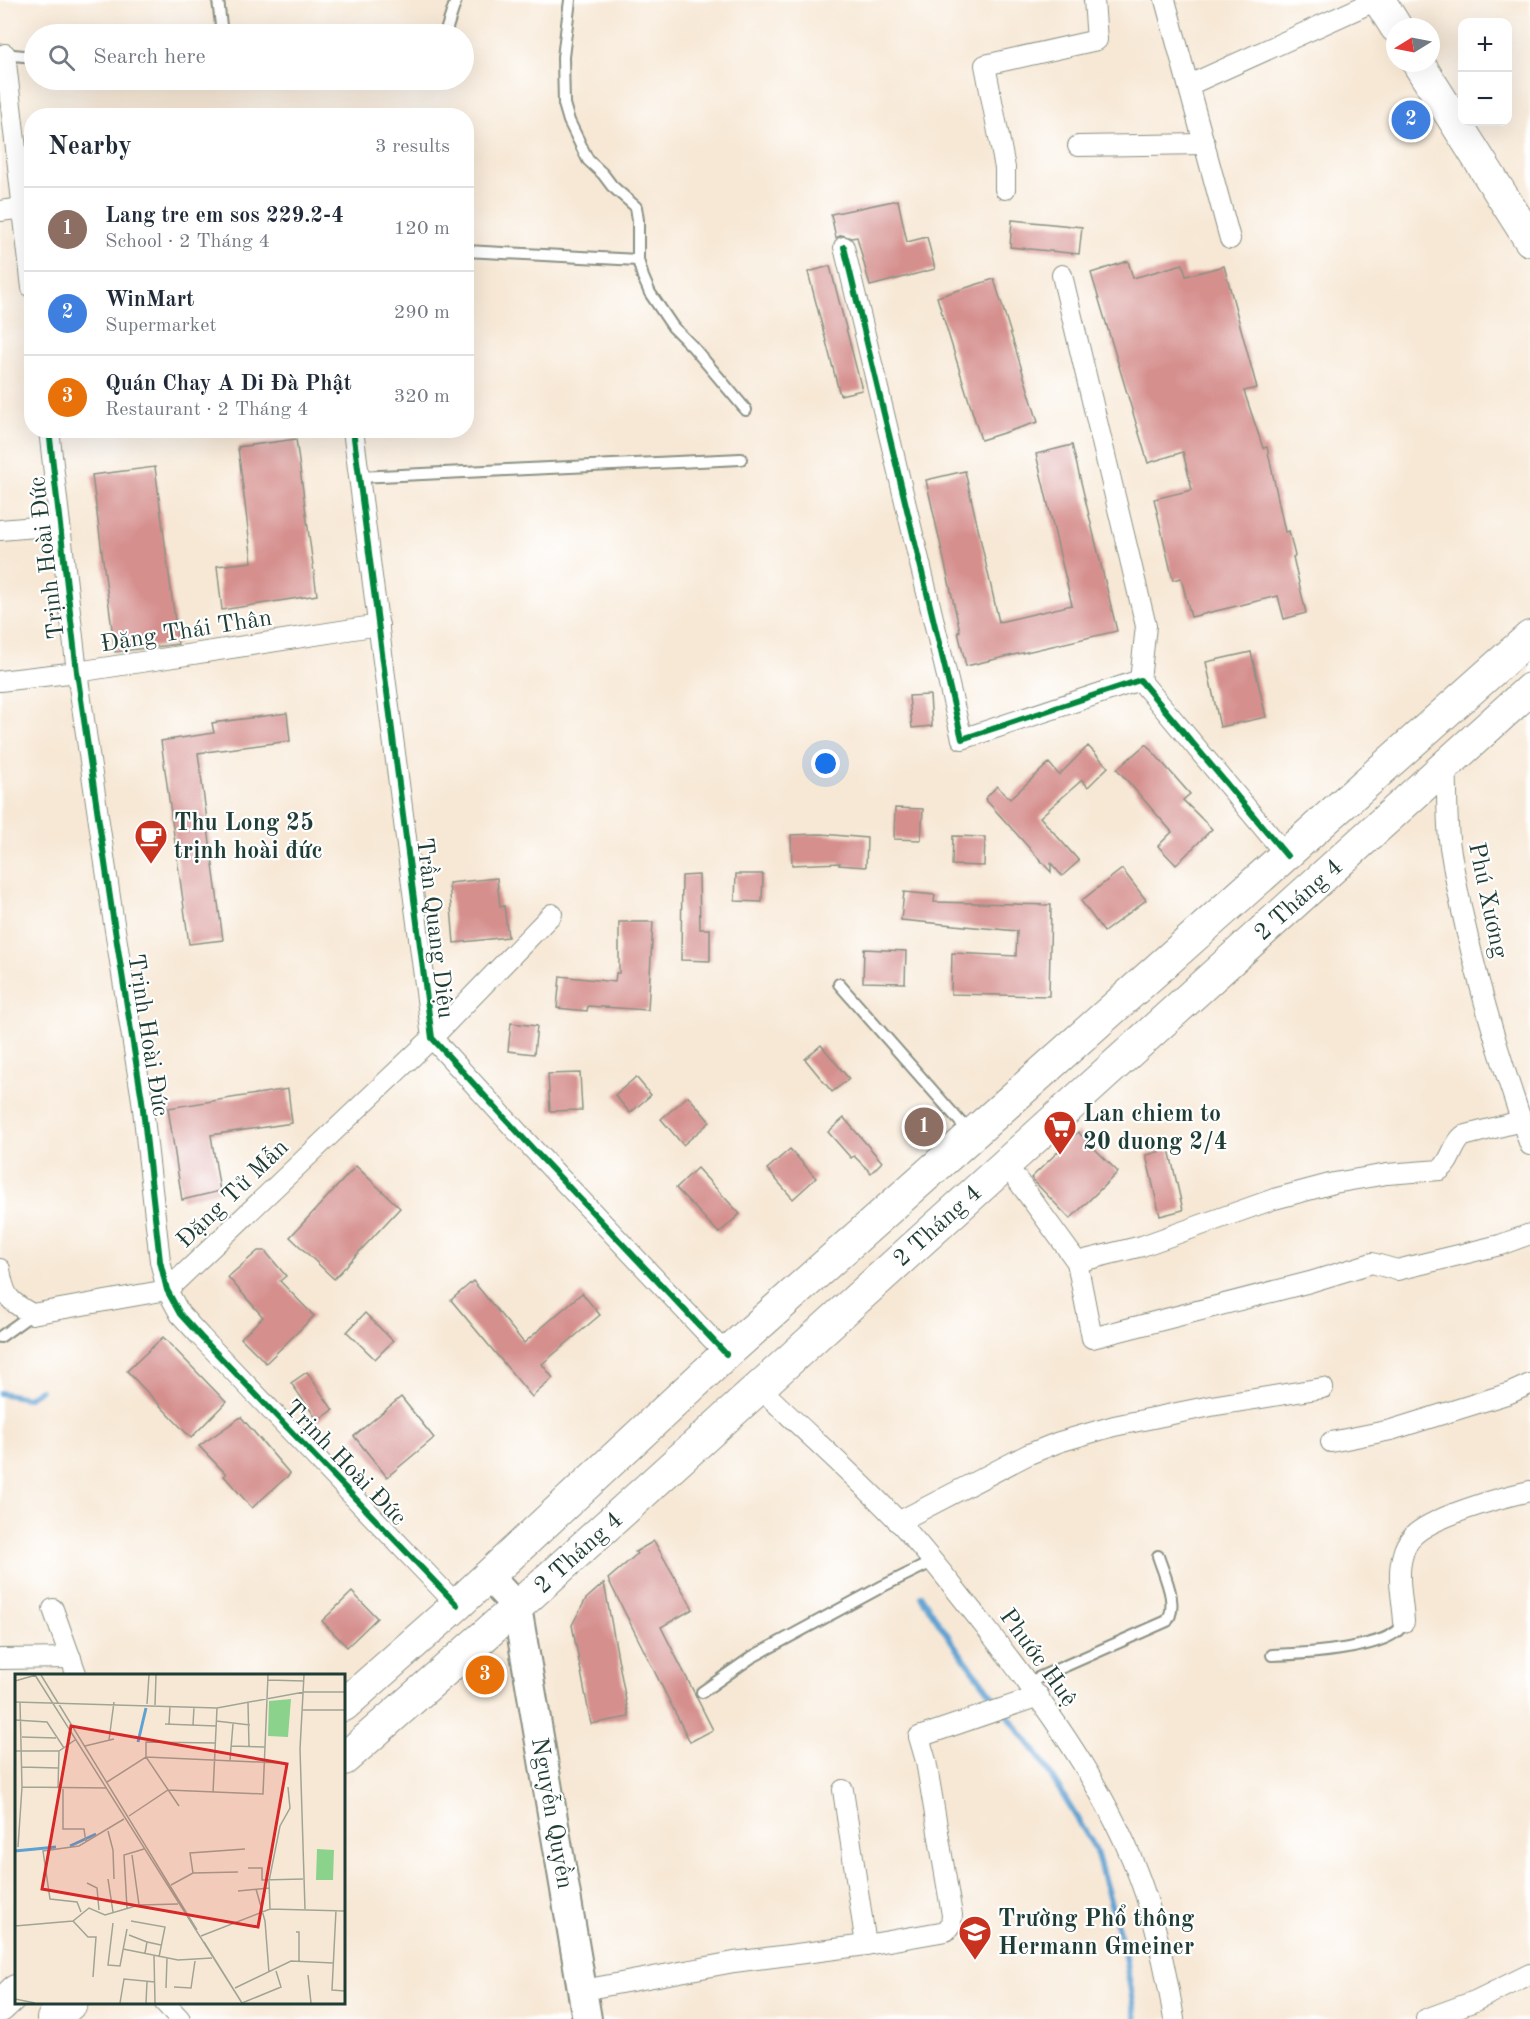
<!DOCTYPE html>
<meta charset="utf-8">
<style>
body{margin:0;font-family:"Old Standard TT",serif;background:#f6f6f7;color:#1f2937}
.controls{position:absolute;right:18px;top:18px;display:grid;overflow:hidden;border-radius:12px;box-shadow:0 6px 24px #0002}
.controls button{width:54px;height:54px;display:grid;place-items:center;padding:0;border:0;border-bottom:2px solid #e0e1e3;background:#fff;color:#1f2937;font:30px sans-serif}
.compass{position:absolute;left:1386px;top:18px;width:54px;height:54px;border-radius:50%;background:#fff;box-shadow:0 6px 24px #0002;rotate:260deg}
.you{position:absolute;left:826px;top:764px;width:21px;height:21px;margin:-15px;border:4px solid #fff;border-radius:50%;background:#1a73e8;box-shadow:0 0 0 9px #1a73e833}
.badge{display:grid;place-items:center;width:39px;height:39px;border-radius:50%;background:#c8321e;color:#fff;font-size:20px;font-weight:700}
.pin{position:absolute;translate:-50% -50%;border:3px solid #fff;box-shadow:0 2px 6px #0006}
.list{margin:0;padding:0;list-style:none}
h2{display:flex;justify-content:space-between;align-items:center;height:78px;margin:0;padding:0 24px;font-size:26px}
h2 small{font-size:20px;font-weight:400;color:#747a83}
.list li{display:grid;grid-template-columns:39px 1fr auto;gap:18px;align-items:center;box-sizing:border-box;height:84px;padding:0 24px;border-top:2px solid #e0e1e3}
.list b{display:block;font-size:22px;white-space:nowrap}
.list p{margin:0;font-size:20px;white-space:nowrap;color:#747a83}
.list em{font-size:20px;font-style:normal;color:#747a83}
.icon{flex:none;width:33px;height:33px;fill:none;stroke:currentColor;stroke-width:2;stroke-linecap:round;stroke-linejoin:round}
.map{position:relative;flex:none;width:1530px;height:2019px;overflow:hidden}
.search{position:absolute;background:#fff;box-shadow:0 6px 24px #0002;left:24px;top:24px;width:450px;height:66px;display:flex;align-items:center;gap:15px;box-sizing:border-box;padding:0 21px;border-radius:33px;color:#747a83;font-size:22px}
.panel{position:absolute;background:#fff;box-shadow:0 6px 24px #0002;left:24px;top:108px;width:450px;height:330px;border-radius:24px}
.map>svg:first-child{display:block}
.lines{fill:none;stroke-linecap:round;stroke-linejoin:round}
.stream{stroke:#5ea1d2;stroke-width:6}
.building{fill:#d5908e}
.lane-casing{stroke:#8b9284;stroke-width:14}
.street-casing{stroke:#8b9284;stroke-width:22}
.secondary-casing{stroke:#8b9284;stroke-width:32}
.primary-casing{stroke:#8b9284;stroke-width:34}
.lane{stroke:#fff;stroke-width:10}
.street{stroke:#fff;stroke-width:20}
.secondary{stroke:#fff;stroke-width:28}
.primary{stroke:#fff;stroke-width:32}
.cycleway-casing{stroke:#fff;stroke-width:10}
.cycleway{stroke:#00873e;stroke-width:6}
.labels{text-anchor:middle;stroke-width:4.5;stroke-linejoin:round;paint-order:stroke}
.street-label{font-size:24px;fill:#1f3d34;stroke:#fff}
.poi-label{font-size:24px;font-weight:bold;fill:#1f3d34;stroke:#fff;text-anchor:start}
.inset-river{fill:none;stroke:#5ea1d2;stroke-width:3}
.inset-road{fill:none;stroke:#a1a495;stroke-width:1.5}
.view{fill:#d62828;fill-opacity:0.15;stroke:#d62828;stroke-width:3}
.inset-edge{fill:none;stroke:#1f3d34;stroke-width:3}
</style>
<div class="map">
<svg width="1530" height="2019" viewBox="0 0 1530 2019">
<rect width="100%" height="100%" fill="#fff"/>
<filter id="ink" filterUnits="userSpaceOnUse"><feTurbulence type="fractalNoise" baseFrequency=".0167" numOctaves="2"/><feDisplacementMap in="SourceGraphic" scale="12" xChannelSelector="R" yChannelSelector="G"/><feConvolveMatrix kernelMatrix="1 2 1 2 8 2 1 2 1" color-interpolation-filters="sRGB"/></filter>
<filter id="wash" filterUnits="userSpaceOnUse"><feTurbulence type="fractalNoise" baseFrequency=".008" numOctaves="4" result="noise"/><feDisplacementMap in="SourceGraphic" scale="24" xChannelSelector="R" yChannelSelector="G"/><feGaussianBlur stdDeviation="1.35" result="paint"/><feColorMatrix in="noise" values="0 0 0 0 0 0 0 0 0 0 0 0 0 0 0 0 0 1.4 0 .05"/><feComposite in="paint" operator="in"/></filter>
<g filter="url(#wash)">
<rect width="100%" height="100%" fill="#f7e8d5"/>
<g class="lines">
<g class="stream">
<path d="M0 1393 27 1398 40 1390"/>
<path d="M921 1596 957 1649 1041 1759 1095 1848 1123 1946 1136 2019"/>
</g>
</g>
<g id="blocks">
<g class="building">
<path d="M898 200 907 242 927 237 935 269 870 286 857 237 851 238 842 235 836 238 831 214Z"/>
<path d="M1012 220 1082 227 1079 254 1010 247Z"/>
<path d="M1128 261 1133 278 1183 264 1186 276 1224 266 1257 388 1244 391 1263 448 1267 447 1285 532 1289 531 1295 556 1293 557 1306 613 1284 619 1278 596 1191 617 1181 578 1173 580 1154 499 1192 490 1183 452 1148 463 1091 273Z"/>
<path d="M830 266 862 390 840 395 808 272Z"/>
<path d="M994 279 1038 422 981 440 937 297Z"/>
<path d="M296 439 317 595 222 610 217 566 252 562 238 447Z"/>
<path d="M1072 445 1117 631 966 666 958 632 960 631 926 480 965 471 999 622 1072 605 1036 454Z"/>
<path d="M155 467 178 644 115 652 92 475Z"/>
<path d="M1251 652 1266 717 1220 727 1206 662Z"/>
<path d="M930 695 932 726 912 728 909 696Z"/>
<path d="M287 713 290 741 198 753 223 940 189 944 161 741 214 733 212 723Z"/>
<path d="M1146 744 1190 794 1183 800 1212 829 1176 865 1158 846 1172 832 1117 769Z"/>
<path d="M1088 746 1108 767 1088 787 1082 780 1040 817 1079 861 1062 876 1051 863V872L985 799 997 786 1010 799 1049 763 1059 775Z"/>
<path d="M895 808 923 809 921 840 894 839Z"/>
<path d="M822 834 867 838 866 867 839 865 840 863 792 865 791 835Z"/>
<path d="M953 836 985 837 984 866 952 865Z"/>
<path d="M1122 869 1146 900 1104 932 1081 901Z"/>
<path d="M736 874H763L762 902 735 901Z"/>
<path d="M699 875 700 929H710V961L681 960 682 876Z"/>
<path d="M497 878 500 907 504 906 508 937 454 943 449 883Z"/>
<path d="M904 892 935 895 934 902 1051 905 1049 996 951 994 952 953 1016 956 1017 931 901 920Z"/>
<path d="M619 922H653L648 1010 588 1006 587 1011 557 1008 560 976 615 982 616 973H619Z"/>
<path d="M864 949 906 951 905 983 863 982Z"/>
<path d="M511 1023 537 1026 534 1054 508 1051Z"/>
<path d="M821 1045 849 1079 832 1092 805 1059Z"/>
<path d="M580 1073 582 1110 550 1111 548 1074Z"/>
<path d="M636 1077 651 1095 630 1113 615 1095Z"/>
<path d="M288 1089 292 1123 211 1135 220 1191 182 1200 168 1108Z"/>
<path d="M688 1096 710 1122 683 1145 661 1119Z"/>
<path d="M844 1118 882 1162 871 1173 854 1156 851 1158 828 1132Z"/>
<path d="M1078 1132 1118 1172 1070 1219 1031 1178Z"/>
<path d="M790 1149 816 1178 793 1199 767 1169Z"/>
<path d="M1169 1149 1183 1210 1160 1216 1146 1155Z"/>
<path d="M356 1166 400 1208 334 1279 290 1237Z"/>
<path d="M697 1168 740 1214 719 1233 676 1188Z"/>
<path d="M258 1251H265L286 1276 280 1281 314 1316 266 1363 241 1338 263 1317 228 1277Z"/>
<path d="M473 1281 524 1343 582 1293 600 1315 542 1364 553 1378 532 1397 451 1300Z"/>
<path d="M365 1313 393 1341 375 1359 347 1332Z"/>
<path d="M163 1337 226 1402 191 1438 127 1371Z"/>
<path d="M307 1372 333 1410 318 1421 291 1383Z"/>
<path d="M401 1397 434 1438 387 1477 354 1436Z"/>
<path d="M241 1417 290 1474 252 1508 224 1476 226 1474 199 1446Z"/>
<path d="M654 1541 693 1609 661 1627 713 1730 690 1742 608 1579 637 1554 635 1552Z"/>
<path d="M604 1583 629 1717 591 1724 572 1625 586 1599Z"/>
<path d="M352 1592 377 1618 347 1647 322 1621Z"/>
</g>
</g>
</g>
<g filter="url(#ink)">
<use href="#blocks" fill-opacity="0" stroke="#8b9284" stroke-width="1.5"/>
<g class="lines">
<g class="lane-casing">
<g id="lane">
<path d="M218 0 222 34"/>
<path d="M570 0 563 57 564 104 569 121 588 160 603 174 612 186 636 207 638 220V260L643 277 650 293 673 327 693 347 746 410"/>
<path d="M445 34 456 0"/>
<path d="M3 54 34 57"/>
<path d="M466 251 638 260"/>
<path d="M359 477 741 459"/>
<path d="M839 984 970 1133"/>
<path d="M0 1337 32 1314"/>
<path d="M1272 1655C1298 1654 1395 1650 1404 1622"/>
<path d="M1029 1682 1167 1621C1179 1604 1164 1575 1158 1556"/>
<path d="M702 1692 752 1657 883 1586 934 1561"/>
</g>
</g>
<g class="street-casing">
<g id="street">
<path d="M1165 0 1230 239"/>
<path d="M5 54 32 288"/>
<path d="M1189 85 1377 0"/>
<path d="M1078 146 1205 144"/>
<path d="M1005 189V168L985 65 1097 40 1094 0"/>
<path d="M0 211 32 207"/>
<path d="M844 247 962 739 1140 680 1287 856"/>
<path d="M1062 275 1146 626 1140 680"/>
<path d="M49 430 77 672 112 911 142 1100 160 1261 167 1290 180 1314 201 1337 457 1605"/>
<path d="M353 430 432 1038 534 1150 726 1354"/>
<path d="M0 530 60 525"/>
<path d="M0 681 77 672 379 625"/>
<path d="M1446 765C1448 792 1446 821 1450 847 1466 948 1496 1049 1530 1145"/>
<path d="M1005 1163 1077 1262 1092 1338 1310 1282 1372 1263 1397 1270 1500 1245 1530 1234"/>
<path d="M1077 1262 1142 1246 1274 1199 1334 1183 1387 1174 1440 1170C1452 1161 1452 1145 1463 1136L1521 1121"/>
<path d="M0 1269C4 1296 8 1301 32 1314L167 1290 432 1038 552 914"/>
<path d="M760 1388C806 1433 856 1476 900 1523 931 1557 958 1593 986 1628 1052 1713 1121 1808 1151 1913 1161 1948 1168 1983 1174 2019"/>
<path d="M1331 1442 1391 1430 1510 1393 1530 1384"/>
<path d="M898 1522 1029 1454 1059 1442 1114 1426 1211 1406 1323 1388"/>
<path d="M53 1609 77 1676"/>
<path d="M1404 1622C1403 1601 1396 1575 1403 1554 1404 1549 1408 1541 1411 1538 1429 1517 1502 1497 1530 1491"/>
<path d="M0 1659 71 1658"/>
<path d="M843 1790 866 1945"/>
<path d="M583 1990 734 1962 866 1945 946 1931 951 1924 952 1915 926 1761 919 1737 1039 1696"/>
<path d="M164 2002 180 2019"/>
<path d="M1426 2019 1475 2001 1530 1974"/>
</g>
</g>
<g class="secondary-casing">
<path id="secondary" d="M489 1577 517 1607 587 2019"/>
</g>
<g class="primary-casing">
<g id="primary">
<path d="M1379 0 1396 27"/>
<path d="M1418 63 1530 240"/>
<path d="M344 1705 457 1605 726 1354 1530 637"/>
<path d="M344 1759 517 1607 1530 689"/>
<path d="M0 2006 16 1991"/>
<path d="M53 2019 72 2002"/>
</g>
</g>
<use href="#lane" class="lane"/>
<use href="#street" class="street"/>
<use href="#secondary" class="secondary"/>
<use href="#primary" class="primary"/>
<g class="cycleway-casing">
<g id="cycleway">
<path d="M844 247 962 739 1140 680 1287 856"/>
<path d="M49 430 77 672 112 911 142 1100 160 1261 167 1290 180 1314 201 1337 457 1605"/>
<path d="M353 430 432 1038 534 1150 726 1354"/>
</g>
</g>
<use href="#cycleway" class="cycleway"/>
</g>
</g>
<defs>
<g id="cafe-pin" transform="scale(1.725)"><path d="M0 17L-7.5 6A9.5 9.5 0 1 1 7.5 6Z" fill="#c8321e" stroke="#fff"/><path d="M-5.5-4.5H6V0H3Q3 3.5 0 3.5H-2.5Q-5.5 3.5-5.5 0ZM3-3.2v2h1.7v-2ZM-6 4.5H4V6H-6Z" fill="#fff"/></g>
<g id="supermarket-pin" transform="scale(1.725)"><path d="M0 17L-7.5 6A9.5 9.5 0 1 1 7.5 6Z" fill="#c8321e" stroke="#fff"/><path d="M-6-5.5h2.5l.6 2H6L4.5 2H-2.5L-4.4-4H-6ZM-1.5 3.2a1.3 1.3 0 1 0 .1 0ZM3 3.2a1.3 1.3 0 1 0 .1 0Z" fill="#fff"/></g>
<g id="school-pin" transform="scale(1.725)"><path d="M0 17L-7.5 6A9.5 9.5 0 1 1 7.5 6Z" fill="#c8321e" stroke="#fff"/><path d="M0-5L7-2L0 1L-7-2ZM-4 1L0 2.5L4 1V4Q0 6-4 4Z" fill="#fff"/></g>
</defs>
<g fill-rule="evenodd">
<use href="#cafe-pin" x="151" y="836"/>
<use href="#supermarket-pin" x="1060" y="1127"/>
<use href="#school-pin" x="975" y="1932"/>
</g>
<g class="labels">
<g class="street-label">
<text transform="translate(46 558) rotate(-97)" y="8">Trịnh Hoài Đức</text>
<text transform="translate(186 630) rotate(-9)" y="8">Đặng Thái Thân</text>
<text transform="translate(1298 899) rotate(-42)" y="8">2 Tháng 4</text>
<text transform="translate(1489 900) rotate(78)" y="8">Phú Xương</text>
<text transform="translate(436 928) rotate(83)" y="8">Trần Quang Diệu</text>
<text transform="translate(149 1035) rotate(81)" y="8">Trịnh Hoài Đức</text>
<text transform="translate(232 1193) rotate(-44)" y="8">Đặng Tử Mẫn</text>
<text transform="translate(937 1225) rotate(-42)" y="8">2 Tháng 4</text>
<text transform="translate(346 1462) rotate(46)" y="8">Trịnh Hoài Đức</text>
<text transform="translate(578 1552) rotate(-42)" y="8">2 Tháng 4</text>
<text transform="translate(1039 1657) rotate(54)" y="8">Phước Huệ</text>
<text transform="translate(553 1813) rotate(80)" y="8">Nguyễn Quyền</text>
</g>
<g class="poi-label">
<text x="174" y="830">Thu Long 25<tspan x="174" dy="28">trịnh hoài đức</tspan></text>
<text x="1083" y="1121">Lan chiem to<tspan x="1083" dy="28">20 duong 2/4</tspan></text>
<text x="998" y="1926">Trường Phổ thông<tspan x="998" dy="28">Hermann Gmeiner</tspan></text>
</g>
</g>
<g transform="translate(15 1674)">
<rect width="330" height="330" fill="#f7e8d5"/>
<path d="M276 25 273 63 253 62 254 27ZM302 175 319 176 318 206H301Z" fill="#8bd28d"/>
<path class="inset-river" d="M123 68 131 34M55 172 81 160M0 177 41 173"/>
<path class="inset-road" d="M20 1 227 329M26 1 182 256M289 1 285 75 290 235M253 6 289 7M0 7 21 1M0 28 202 34 289 18H330M5 28 7 113 92 114M233 29 234 72M132 30 134 1M140 31 141 1M288 36H330M0 46 32 48 49 74M201 47 235 51M150 50 201 52M154 50 155 32M178 51 179 33M7 63 41 64M94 66 99 28M70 72 99 65M216 72 250 73M0 77H44L60 66M215 86 218 50M7 93 43 94M92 108 131 83 266 89M43 114 44 77M48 115V155H69L71 169M198 119 202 34M164 132 131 83V68L200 69M114 142 153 116 248 120 253 1M93 157 98 176 99 205M3 173 7 113M117 181 124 231M233 194H247V206L288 205M178 199 223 198M93 205 98 238M72 209 82 214 84 236M156 211 178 199 175 179 230 175M241 215 250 247 254 299M223 217 254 214M112 234 109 181 129 175M255 235 254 207 265 152 275 134 273 113M321 236 317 316 330 317M66 238 62 228 35 225 28 177 64 172 109 145M58 247 73 263H81L78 303M116 247 150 253 144 283M98 249 93 291 105 292 112 255M0 252 58 247 74 234 90 241 124 231 163 230M281 258H284V287M114 261 132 268M186 262 255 235 330 237M189 268 227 329M108 275 163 286 197 284M130 279 132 268 146 271M139 282 140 329M293 301 296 329M159 313 176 314 180 287M151 314 152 284M220 314 276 287 318 289M0 325 20 329M105 329 109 305 140 308M131 329 132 308M227 329 266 313 261 297"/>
<path class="view" d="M56 52 272 90 243 253 27 215Z"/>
<rect width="330" height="330" class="inset-edge"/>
</g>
</svg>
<div class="controls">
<button>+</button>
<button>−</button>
</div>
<svg class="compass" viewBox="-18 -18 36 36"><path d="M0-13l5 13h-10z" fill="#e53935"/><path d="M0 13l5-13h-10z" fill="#747a83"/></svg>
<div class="you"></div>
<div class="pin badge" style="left:924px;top:1127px;background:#8d6e63">1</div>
<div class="pin badge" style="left:1411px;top:120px;background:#3f7fe0">2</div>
<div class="pin badge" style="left:485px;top:1675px;background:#e8710a">3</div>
<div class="search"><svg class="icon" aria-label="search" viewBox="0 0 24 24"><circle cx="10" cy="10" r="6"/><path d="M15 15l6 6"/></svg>Search here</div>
<section class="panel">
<h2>Nearby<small>3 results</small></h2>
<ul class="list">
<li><span class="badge" style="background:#8d6e63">1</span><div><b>Lang tre em sos 229.2-4</b><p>School · 2 Tháng 4</p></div><em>120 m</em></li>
<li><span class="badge" style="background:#3f7fe0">2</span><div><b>WinMart</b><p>Supermarket</p></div><em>290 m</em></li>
<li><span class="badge" style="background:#e8710a">3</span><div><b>Quán Chay A Di Đà Phật</b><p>Restaurant · 2 Tháng 4</p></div><em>320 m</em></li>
</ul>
</section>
</div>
